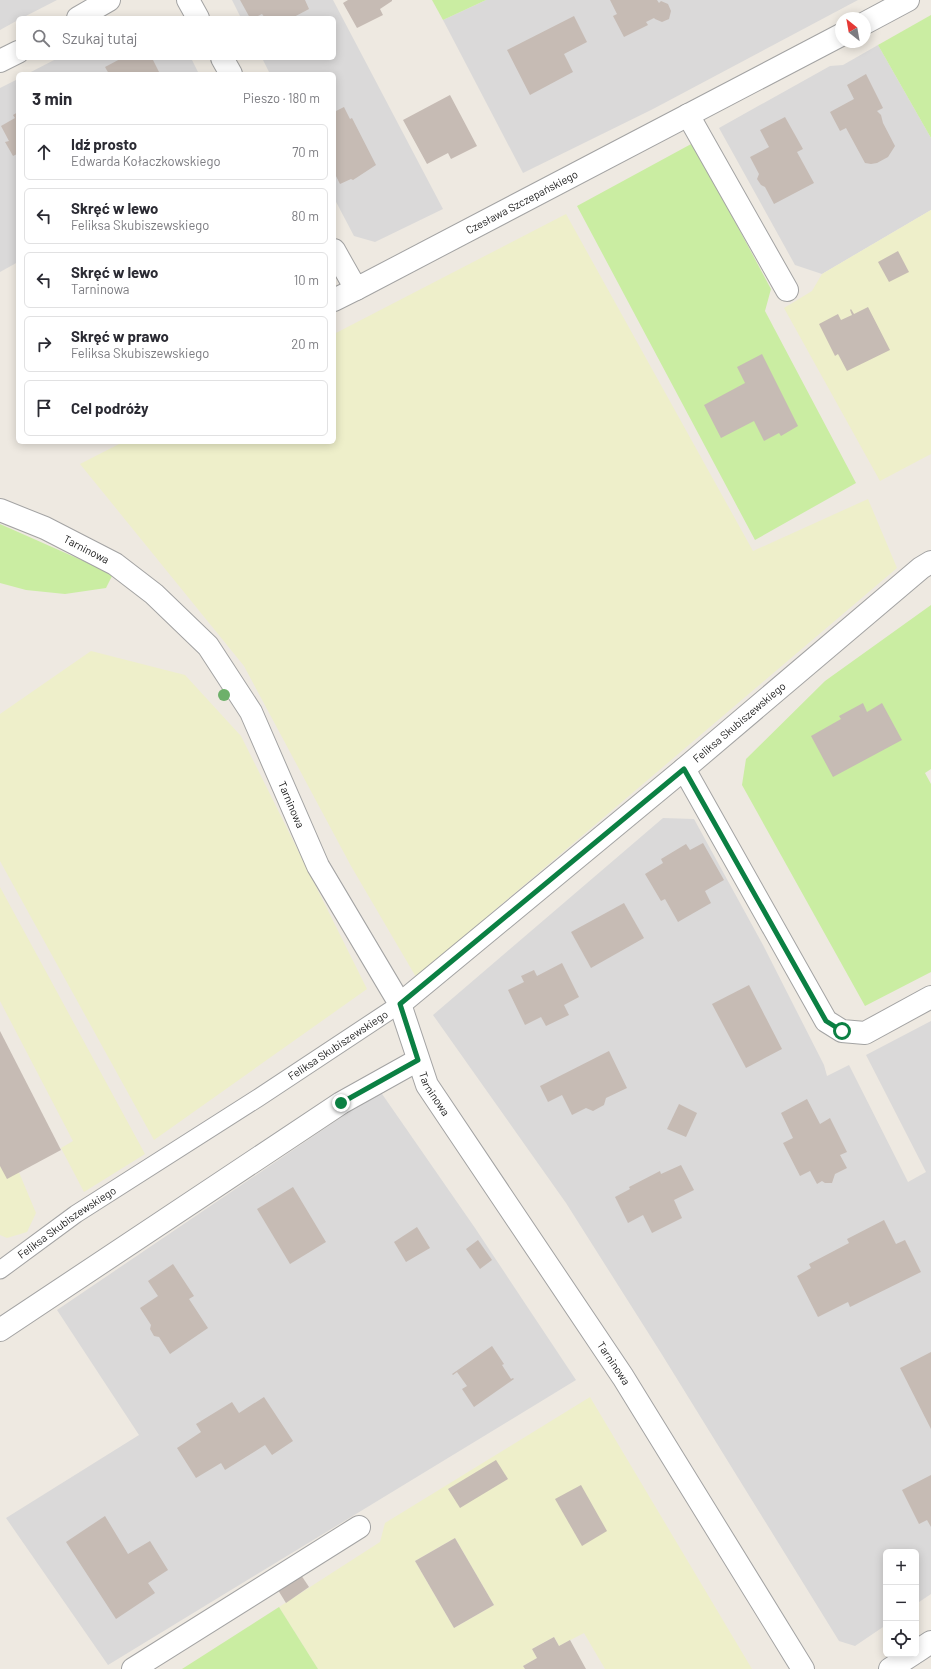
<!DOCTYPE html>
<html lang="pl">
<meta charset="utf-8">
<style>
body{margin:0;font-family:Barlow,sans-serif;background:#f7f7f7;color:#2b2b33}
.controls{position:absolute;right:12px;bottom:12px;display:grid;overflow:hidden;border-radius:6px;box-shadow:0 2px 10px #0003}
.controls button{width:36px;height:36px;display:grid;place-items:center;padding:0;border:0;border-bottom:1px solid #e1e1e2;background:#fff;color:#2b2b33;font:20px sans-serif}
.compass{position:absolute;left:835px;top:12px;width:36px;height:36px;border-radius:50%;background:#fff;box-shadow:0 2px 10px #0003;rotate:329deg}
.stop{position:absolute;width:12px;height:12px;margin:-9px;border:3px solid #0b8043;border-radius:50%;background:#fff}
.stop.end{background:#0b8043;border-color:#fff;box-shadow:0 1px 4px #0008}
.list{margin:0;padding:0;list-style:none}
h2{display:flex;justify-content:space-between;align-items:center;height:52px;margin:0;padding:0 16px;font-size:17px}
h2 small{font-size:13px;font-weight:400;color:#7c7c81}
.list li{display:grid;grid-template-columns:26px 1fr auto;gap:12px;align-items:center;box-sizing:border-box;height:56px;margin:0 8px 8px;padding:0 8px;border:1px solid #e1e1e2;border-radius:6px}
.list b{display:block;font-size:15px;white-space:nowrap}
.list p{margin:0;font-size:13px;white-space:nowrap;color:#7c7c81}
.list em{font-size:13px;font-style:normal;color:#7c7c81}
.icon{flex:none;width:22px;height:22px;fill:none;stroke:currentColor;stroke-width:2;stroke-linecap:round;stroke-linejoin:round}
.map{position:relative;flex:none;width:931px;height:1669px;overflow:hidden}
.search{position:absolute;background:#fff;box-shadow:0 2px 10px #0003;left:16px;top:16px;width:320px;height:44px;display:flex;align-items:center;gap:10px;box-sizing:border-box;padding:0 14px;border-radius:6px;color:#7c7c81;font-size:15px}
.panel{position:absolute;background:#fff;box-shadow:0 2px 10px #0003;left:16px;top:72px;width:320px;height:372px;border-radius:6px}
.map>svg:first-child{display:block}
.residential{fill:#dad9d9}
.farmland{fill:#eeefca;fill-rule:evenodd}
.grass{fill:#caeda2}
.building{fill:#c6bbb4}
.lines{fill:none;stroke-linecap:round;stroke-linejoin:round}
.service-casing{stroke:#a3a3a3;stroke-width:19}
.minor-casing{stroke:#a3a3a3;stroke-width:24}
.service{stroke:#fff;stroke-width:17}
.minor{stroke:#fff;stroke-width:22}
.tree{fill:#6db06a}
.route{stroke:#0b8043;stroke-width:5}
.labels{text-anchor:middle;stroke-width:3;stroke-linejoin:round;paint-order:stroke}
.street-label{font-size:11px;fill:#1c1c1c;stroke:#fff}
</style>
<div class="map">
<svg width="931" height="1669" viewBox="0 0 931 1669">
<rect width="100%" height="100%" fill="#eee9e1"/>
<g class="residential">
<path d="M0 0H57L22 18H18V20L0 30Z"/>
<path d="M232 0H333L443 209 375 242 354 236 334 198V74H270L262 58H334V18H241Z"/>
<path d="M486 0H858L653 109 523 173 443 20Z"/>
<path d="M878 45 931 138V210L822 274 795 265 719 128 830 66 843 65Z"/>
<path d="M58 58H191L199 74H27Z"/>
<path d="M18 79V262L0 272V88Z"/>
<path d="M663 818 694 819 763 945 824 1065 827 1076 849 1065 908 1182 926 1172 866 1055 931 1021V1594L916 1604V1552H886V1625L855 1646 839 1641 661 1353 566 1203 433 1015Z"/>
<path d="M380 1091 475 1228 576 1380 108 1665 6 1518 139 1435 57 1310Z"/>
</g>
<g class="farmland">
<path d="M931 210V454L880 481 784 308 812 291 822 274Z"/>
<path d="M566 214 753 551 868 499 897 568 416 977 351 866 244 666 80 464 123 442H334V334Z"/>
<path d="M91 651 185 675 241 736 367 989 154 1140 0 861V714Z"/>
<path d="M0 887 145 1154 84 1192 61 1148 73 1141 0 1001Z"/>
<path d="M0 1151 18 1170 36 1213 27 1232 7 1238 0 1235Z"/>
<path d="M590 1397 752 1669H605L584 1633 559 1646 554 1637 532 1649 537 1658 523 1666 525 1669H318L279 1607 380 1542 385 1523ZM455 1538 494 1605 454 1628 415 1561Z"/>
</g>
<g class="grass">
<path d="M432 0H486L443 20Z"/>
<path d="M931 15V138L878 45Z"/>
<path d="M693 143 771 289 765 311 856 483 755 540 577 206Z"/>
<path d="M0 524 113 574 106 588 65 594 26 590 0 583Z"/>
<path d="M931 605V769L925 773 931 784V972L865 1006 742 785 746 759 825 681Z"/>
<path d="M279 1607 318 1669H182Z"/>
</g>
<g class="building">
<path d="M240 0H305L309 9 292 18H265L262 14 254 18H250Z"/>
<path d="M348 0H392V1L380 9 383 15 357 28 343 3Z"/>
<path d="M610 0H657L659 3 661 1 668 4 671 11 669 19 662 22 655 19 654 18 646 22 648 25 624 37 613 16 617 14Z"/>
<path d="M574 16 587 42 564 54 573 72 530 95 507 50Z"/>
<path d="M122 58H152L160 74H109L105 67Z"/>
<path d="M866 74 883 108 877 111 881 115 883 123 895 146 888 157 877 163 871 164 865 163 846 128 840 131 830 112 854 99 847 85Z"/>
<path d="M450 95 477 146 451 159 448 153 427 164 403 120Z"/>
<path d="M344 107 350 119 352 118 376 165 353 180 351 179 340 184 334 172V112Z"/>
<path d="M18 112V157L17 154 13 156 5 142 9 141 1 126 15 118 13 115Z"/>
<path d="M785 117 803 149 797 152 814 183 774 204 765 187 761 185 757 179 759 174 750 157 769 147 760 130Z"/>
<path d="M898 251 909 272 889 282 878 262Z"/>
<path d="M868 307 890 350 847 371 838 354 835 356 819 324 838 314 841 320 852 315 850 310 851 309 854 314Z"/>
<path d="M762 354 798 426 781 436 779 433 764 441 754 421 721 438 704 405 745 383 737 367Z"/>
<path d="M863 703 867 712 882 703 902 740 833 777 811 736 841 719 839 716Z"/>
<path d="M703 843 724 880 705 891 711 903 678 922 665 899 661 901 645 874 663 863 661 859 686 844 690 850Z"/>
<path d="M624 903 644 938 591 968 571 932Z"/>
<path d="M562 963 579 997 564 1005 569 1015 546 1026 541 1017 525 1025 508 990 524 982 521 976 534 970 537 976Z"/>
<path d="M749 985 782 1049 746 1068 712 1004Z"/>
<path d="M0 1031 61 1150 7 1179 0 1166Z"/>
<path d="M609 1051 627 1088 606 1098 604 1105 593 1111 586 1108 572 1115 562 1095 548 1102 540 1086Z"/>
<path d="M807 1099 820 1124 830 1118 847 1152 840 1155 847 1168 835 1174 832 1183H825L822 1181 817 1184 810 1171 800 1176 783 1143 793 1138 781 1113Z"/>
<path d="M679 1104 697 1113 686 1137 667 1129Z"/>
<path d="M681 1165 694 1190 674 1200 682 1218 652 1233 643 1215 628 1223 615 1197 630 1189 629 1187 660 1171 661 1174Z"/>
<path d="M293 1187 326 1242 290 1264 257 1209Z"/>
<path d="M884 1220 896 1244 905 1240 921 1272 850 1307 848 1302 818 1317 797 1276 811 1268 809 1264 849 1243 847 1239Z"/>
<path d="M417 1227 430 1248 406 1262 394 1242Z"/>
<path d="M478 1240 492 1260 480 1269 466 1249Z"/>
<path d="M173 1264 194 1296 189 1299 208 1328 170 1354 159 1337 154 1336 150 1329 151 1325 140 1308 158 1296 148 1281Z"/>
<path d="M492 1346 504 1364 502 1365 511 1379 513 1378 514 1379 474 1407 462 1389 467 1386 457 1372 453 1375 452 1374Z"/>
<path d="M931 1352V1429L900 1368Z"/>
<path d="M264 1397 293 1441 272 1455 265 1445 225 1470 221 1463 196 1478 177 1448 201 1432 196 1424 232 1402 239 1413Z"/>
<path d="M496 1460 508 1479 460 1508 448 1489Z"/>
<path d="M931 1475V1527L927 1520 919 1524 902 1490Z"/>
<path d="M581 1485 607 1531 582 1546 555 1499Z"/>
<path d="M105 1516 128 1554 150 1541 168 1570 148 1583 155 1593 116 1619 66 1542Z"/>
<path d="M455 1538 494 1605 454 1628 415 1561Z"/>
<path d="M301 1575 309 1587 286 1603 278 1590Z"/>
<path d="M554 1637 559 1646 570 1640 586 1669H525L523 1666 537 1658 532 1649Z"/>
</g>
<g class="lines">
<g class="service-casing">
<g id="service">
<path id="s1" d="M0 1270 76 1214 258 1098 400 1004"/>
</g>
</g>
<g class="minor-casing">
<g id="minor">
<path d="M188 0 198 18"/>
<path d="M78 18 109 0"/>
<path d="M865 23 908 0"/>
<path d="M222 58 231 74"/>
<path d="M0 61 18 52"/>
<path d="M688 115 787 290"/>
<path id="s2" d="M334 250 356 289 841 35"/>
<path d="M334 300 356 289"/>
<path id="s3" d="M0 510 45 528 115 564 154 594 208 646 251 712 318 866 400 1004 427 1085 623 1377 803 1669"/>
<path d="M684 769 826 1021 842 1031 865 1033 931 997"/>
<path id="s4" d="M400 1004 684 769 921 568 931 562"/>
<path d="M0 1330 341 1103 418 1060"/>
<path d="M916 1652 931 1642"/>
<path d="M133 1669 359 1527"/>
<path d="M890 1669 913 1654"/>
</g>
</g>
<use href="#service" class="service"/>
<use href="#minor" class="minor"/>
</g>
<circle class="tree" cx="224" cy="695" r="6"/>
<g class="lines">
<path class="route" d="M341 1103 418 1060 400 1004 684 769 826 1021 842 1031"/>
</g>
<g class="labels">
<g class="street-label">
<text dy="4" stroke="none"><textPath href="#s2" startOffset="232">Czesława Szczepańskiego</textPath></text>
<text dy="4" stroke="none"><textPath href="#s3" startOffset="95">Tarninowa</textPath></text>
<text dy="4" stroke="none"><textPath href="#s4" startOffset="441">Feliksa Skubiszewskiego</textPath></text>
<text dy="4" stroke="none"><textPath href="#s3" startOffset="431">Tarninowa</textPath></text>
<text dy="4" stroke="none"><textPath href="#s1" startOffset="406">Feliksa Skubiszewskiego</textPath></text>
<text dy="4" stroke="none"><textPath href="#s3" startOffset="755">Tarninowa</textPath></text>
<text dy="4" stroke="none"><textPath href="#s1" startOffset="82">Feliksa Skubiszewskiego</textPath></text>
<text dy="4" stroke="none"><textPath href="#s3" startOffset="1079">Tarninowa</textPath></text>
</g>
</g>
</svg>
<div class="controls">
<button>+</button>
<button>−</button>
<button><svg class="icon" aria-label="locate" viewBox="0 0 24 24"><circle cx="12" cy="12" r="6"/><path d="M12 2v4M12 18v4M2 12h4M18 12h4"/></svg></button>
</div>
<svg class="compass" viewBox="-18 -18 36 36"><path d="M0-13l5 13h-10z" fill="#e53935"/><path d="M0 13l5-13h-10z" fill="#7c7c81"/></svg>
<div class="stop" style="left:842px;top:1031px"></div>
<div class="stop end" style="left:341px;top:1103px"></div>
<div class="search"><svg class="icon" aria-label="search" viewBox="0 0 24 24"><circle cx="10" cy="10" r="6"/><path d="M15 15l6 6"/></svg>Szukaj tutaj</div>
<section class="panel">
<h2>3 min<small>Pieszo · 180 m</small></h2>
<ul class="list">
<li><svg class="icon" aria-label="ahead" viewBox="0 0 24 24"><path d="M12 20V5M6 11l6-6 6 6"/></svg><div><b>Idź prosto</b><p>Edwarda Kołaczkowskiego</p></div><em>70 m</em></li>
<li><svg class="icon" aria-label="left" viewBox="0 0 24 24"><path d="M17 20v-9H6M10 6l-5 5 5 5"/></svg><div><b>Skręć w lewo</b><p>Feliksa Skubiszewskiego</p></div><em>80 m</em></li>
<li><svg class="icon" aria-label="left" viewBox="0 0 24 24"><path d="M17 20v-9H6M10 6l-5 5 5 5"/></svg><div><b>Skręć w lewo</b><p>Tarninowa</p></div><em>10 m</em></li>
<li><svg class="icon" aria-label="right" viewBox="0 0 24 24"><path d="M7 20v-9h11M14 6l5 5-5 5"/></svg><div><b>Skręć w prawo</b><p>Feliksa Skubiszewskiego</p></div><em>20 m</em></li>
<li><svg class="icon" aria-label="arrive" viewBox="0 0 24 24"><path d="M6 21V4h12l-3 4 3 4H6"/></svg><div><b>Cel podróży</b></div></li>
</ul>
</section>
</div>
